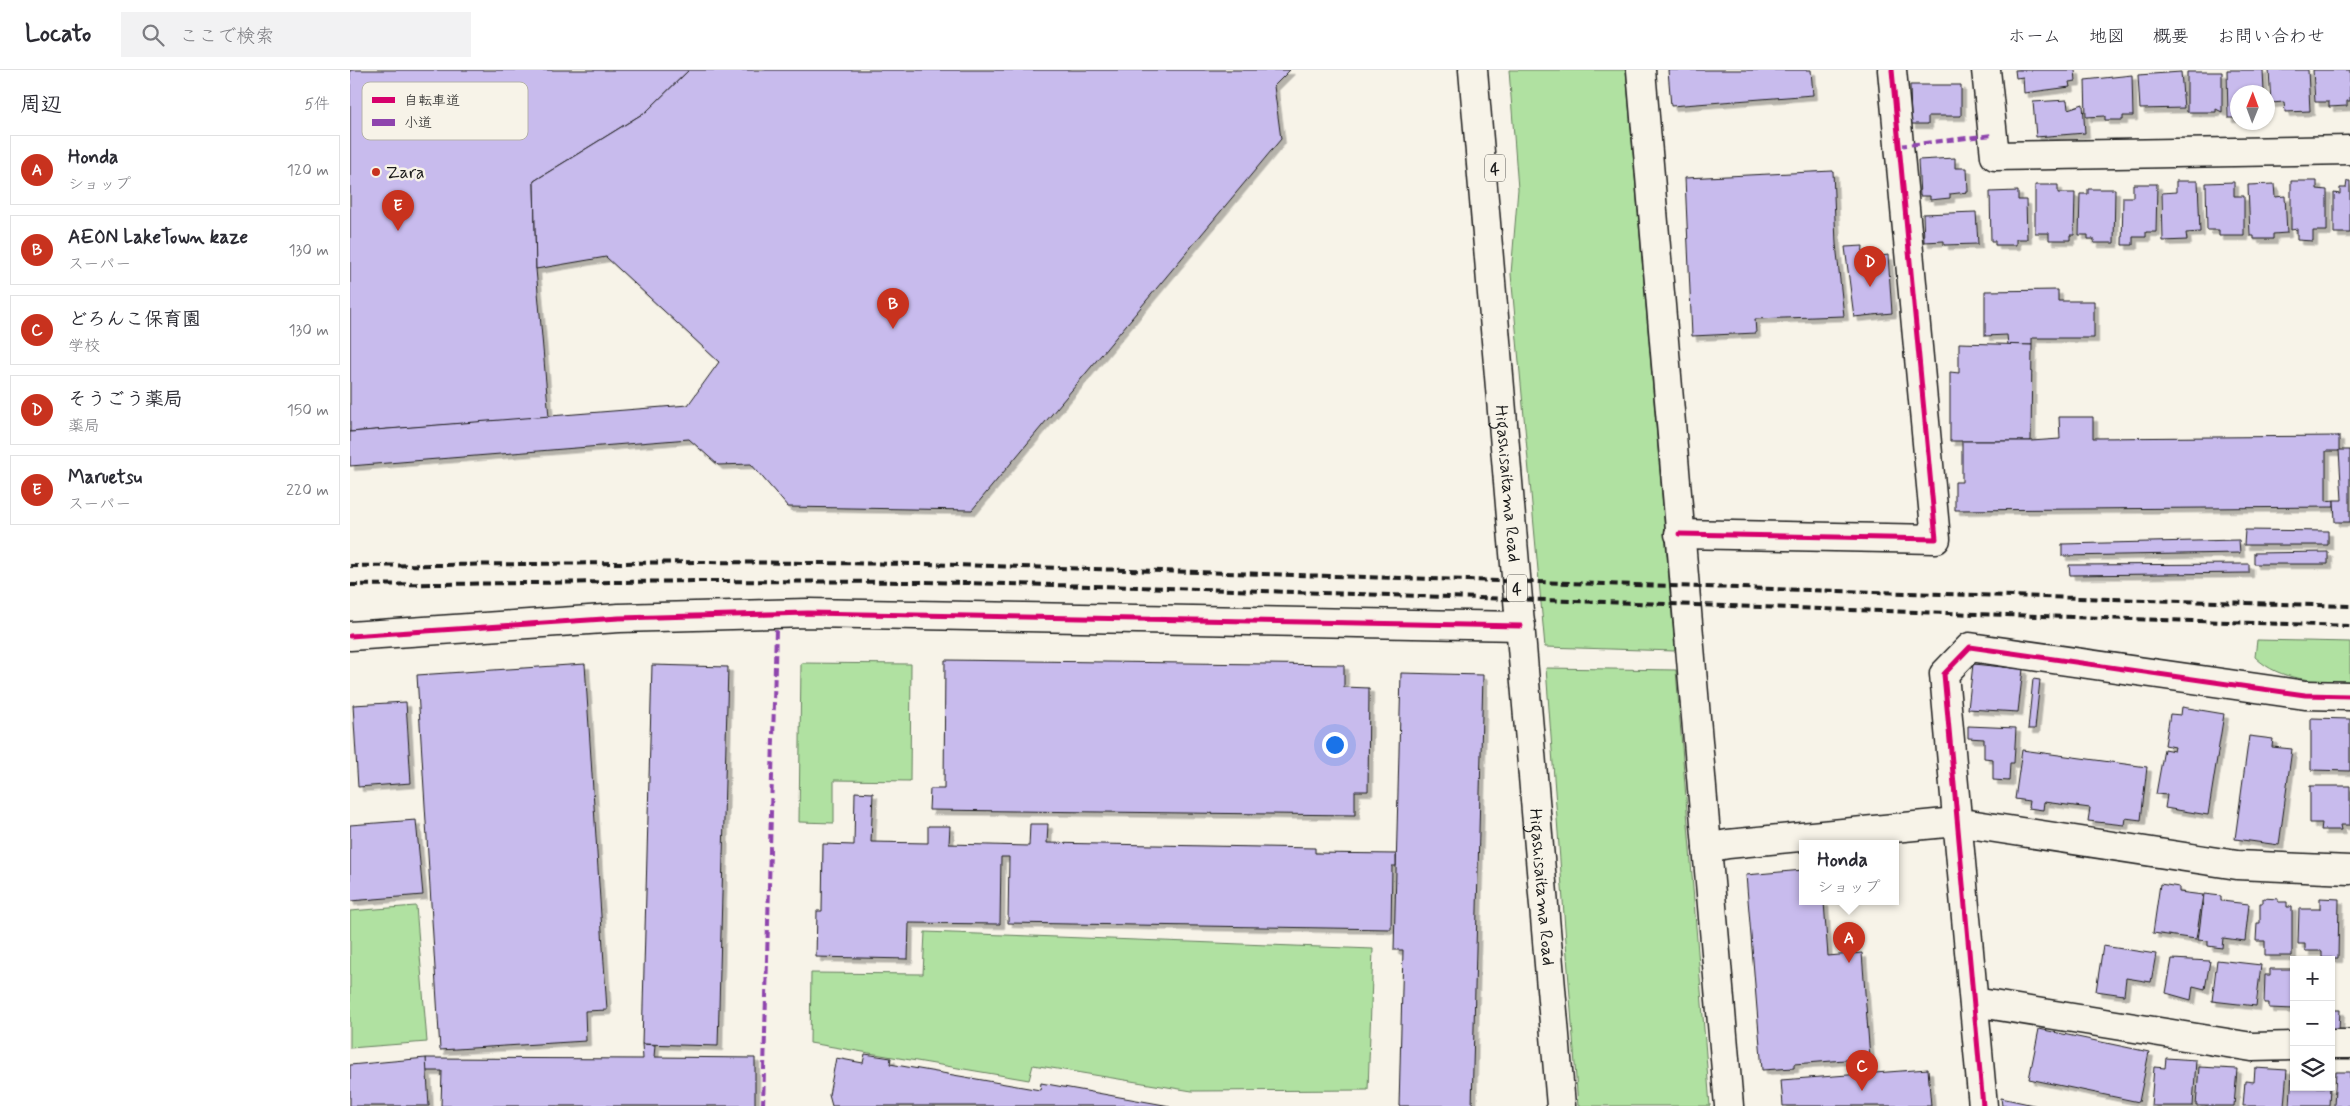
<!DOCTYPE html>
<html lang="ja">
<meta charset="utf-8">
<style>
body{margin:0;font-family:Mynerve,"Klee One",sans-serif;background:#f2f2f3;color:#2b2b33}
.controls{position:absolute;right:15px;bottom:15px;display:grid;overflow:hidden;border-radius:0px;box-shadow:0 1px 4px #0004}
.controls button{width:45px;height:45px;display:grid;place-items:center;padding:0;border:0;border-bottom:1px solid #e1e1e2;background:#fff;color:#2b2b33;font:25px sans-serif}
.compass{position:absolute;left:1880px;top:15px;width:45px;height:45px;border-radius:50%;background:#fff;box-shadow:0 1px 4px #0004;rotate:1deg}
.you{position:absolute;left:984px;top:674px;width:18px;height:18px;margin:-12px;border:4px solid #fff;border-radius:50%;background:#1a73e8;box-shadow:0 0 0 8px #1a73e833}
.badge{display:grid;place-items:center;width:32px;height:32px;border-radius:50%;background:#c8321e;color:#fff;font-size:16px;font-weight:700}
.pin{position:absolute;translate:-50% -41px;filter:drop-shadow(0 1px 2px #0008)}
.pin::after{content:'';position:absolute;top:26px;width:18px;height:15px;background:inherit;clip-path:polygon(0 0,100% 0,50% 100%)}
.popup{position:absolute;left:1449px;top:770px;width:100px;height:65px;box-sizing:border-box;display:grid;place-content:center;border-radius:0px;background:#fff;filter:drop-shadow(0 1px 4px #0005);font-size:16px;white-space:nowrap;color:#7c7c81}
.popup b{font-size:19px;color:#2b2b33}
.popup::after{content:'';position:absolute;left:50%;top:100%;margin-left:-10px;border:10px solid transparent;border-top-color:#fff}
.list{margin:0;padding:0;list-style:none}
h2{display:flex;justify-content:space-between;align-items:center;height:65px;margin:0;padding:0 20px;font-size:21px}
h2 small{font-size:16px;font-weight:400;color:#7c7c81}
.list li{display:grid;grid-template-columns:32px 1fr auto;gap:15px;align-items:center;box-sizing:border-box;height:70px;margin:0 10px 10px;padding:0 10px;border:1px solid #e1e1e2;border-radius:0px}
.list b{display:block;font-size:19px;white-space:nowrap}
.list p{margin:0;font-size:16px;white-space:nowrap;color:#7c7c81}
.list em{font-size:16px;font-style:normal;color:#7c7c81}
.icon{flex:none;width:28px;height:28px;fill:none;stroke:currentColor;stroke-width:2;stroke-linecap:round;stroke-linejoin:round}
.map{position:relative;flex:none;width:2000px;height:1036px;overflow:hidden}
header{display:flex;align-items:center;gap:30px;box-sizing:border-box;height:70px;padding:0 25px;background:#fff;border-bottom:1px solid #e1e1e2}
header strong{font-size:24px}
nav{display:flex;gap:28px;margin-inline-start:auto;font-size:18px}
.search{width:350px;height:45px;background:#f2f2f3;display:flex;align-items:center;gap:12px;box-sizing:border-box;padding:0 18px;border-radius:0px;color:#7c7c81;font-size:19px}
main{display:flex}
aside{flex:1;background:#fff}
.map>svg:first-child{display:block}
.green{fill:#b0e1a1;stroke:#667e5e}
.building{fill:#c8bbed;stroke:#1c1c1c;filter:url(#shadow)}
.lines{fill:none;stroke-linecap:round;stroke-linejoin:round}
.minor-casing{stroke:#1c1c1c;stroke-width:31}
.trunk-casing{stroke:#1c1c1c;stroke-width:31}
.minor{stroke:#f7f3e8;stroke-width:28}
.trunk{stroke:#f7f3e8;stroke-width:28}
.rail{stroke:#1c1c1c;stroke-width:4;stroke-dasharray:8 4;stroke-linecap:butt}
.quiet{stroke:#8e44ad;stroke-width:4;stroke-dasharray:8 4;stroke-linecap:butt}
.cycleway-casing{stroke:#f7f3e8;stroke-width:8}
.cycleway{stroke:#d6006c;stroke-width:5}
.poi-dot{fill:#c8321e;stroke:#f7f3e8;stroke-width:2}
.labels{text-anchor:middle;stroke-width:5;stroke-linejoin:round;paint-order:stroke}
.shield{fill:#f7f3e8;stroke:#5e5c59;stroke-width:1}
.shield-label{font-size:16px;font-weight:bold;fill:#1c1c1c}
.poi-label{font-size:18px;fill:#1c1c1c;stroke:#f7f3e8;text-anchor:start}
.street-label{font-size:18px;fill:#1c1c1c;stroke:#f7f3e8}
.key{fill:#f7f3e8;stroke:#b5b2ab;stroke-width:1}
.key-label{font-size:14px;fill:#1c1c1c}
</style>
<header>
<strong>Locato</strong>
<div class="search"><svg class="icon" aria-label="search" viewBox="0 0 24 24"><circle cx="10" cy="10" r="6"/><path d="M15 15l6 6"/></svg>ここで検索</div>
<nav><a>ホーム</a><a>地図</a><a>概要</a><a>お問い合わせ</a></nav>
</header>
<main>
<aside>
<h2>周辺<small>5件</small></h2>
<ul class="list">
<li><span class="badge">A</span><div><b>Honda</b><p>ショップ</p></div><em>120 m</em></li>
<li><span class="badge">B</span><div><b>AEON LakeTown kaze</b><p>スーパー</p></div><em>130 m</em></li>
<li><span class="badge">C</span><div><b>どろんこ保育園</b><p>学校</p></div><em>130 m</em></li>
<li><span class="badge">D</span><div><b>そうごう薬局</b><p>薬局</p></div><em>150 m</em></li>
<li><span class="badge">E</span><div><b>Maruetsu</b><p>スーパー</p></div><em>220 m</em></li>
</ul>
</aside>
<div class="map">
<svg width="2000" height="1036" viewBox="0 0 2000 1036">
<defs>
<filter id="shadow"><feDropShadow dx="4.5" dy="4.5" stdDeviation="0" flood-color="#0004"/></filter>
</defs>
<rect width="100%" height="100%" fill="#f7f3e8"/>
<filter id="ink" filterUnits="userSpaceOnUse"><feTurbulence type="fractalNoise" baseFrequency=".02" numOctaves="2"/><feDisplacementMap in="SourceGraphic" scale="10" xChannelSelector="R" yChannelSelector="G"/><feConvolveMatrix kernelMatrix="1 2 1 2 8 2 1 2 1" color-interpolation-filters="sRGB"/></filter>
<g filter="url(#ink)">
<g class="green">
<path d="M1159 0H1276L1325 581 1195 577 1161 204 1168 119Z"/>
<path d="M1907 570 2000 572V611C1966 611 1931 612 1905 587Z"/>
<path d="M451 593 561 594 560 711 484 710V753L449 752Z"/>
<path d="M1196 598 1326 600 1360 1036H1228Z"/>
<path d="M66 836 77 972 0 978V841Z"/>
<path d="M575 862 1023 879 1018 1020 842 1021 683 995 679 1010 460 973 461 903 573 904Z"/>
</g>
<g class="building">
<path d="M0 0H339L297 41 184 111 186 199 199 347 0 362Z"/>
<path d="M339 0H940L924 16 931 69 622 440 438 437 401 394 368 395 339 369 0 396V362L338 335 369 292 256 187 186 199 184 111 297 41Z"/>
<path d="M1318 0H1461L1463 25 1321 36Z"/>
<path d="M1665 0H1725L1726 11 1719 12 1720 17 1674 23 1673 7 1666 8Z"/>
<path d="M1877 0H1913L1914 22H1888V48H1878Z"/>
<path d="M1919 0H1958L1960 41 1935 42 1934 32 1921 33Z"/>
<path d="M1963 0H2000V31H1997V36L1979 37V32H1965Z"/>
<path d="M1831 2 1834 38 1790 39 1788 5Z"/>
<path d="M1837 2H1872V42L1866 39V42H1837Z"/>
<path d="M1782 5 1783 46H1773V50H1755V46L1736 47 1735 10Z"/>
<path d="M1560 15H1611V46H1578V54H1561Z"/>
<path d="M1717 30 1718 39 1733 34 1735 63 1686 67 1683 32Z"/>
<path d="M1605 88V98H1617L1618 122 1600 124V128L1580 130V126H1570L1568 90Z"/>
<path d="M1483 101 1486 174 1494 246 1405 249 1406 263 1342 266 1335 108Z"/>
<path d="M1826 111H1848L1850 162 1836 163 1837 170 1813 171 1812 123 1826 122Z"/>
<path d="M1941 111H1967V119L1977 120V161H1963V171L1947 170V159L1941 160Z"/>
<path d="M1997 111H2000V163H1984V123L1990 124V118H1996Z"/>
<path d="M1884 112V126H1894V166H1869V160H1857L1856 113Z"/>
<path d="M1783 114H1807L1806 162H1796V167H1783V175H1772L1773 127H1783Z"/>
<path d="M1924 114 1925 127 1935 126 1937 163 1923 164V169H1904V166H1900L1898 115Z"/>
<path d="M1685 115H1708V123H1725L1724 165H1720V170H1699V163H1685Z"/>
<path d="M1738 119H1765L1764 173H1744V169H1738V165H1729L1730 124H1738Z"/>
<path d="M1668 121V130H1676L1677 169H1666V175H1645V171H1641L1640 122Z"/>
<path d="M1626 142 1628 174 1594 175V171L1574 172 1573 144Z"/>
<path d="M1513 176 1512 189 1538 185 1542 243 1504 247 1495 177Z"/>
<path d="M1708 220V231H1744V268H1682V275H1658L1657 265 1635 266V221Z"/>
<path d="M1609 273 1682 275 1681 371H1600V302L1609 303Z"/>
<path d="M1709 347H1743V368L1989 366V381H1976V431L1984 430V437L1605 440V412H1612V371H1681L1710 369Z"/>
<path d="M1989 380H2000V452H1985L1984 430H1992Z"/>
<path d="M1895 460 1978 461V475H1894Z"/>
<path d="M1889 470 1890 483 1712 486V474Z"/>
<path d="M1978 482V494H1904V483Z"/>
<path d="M1899 494V503L1720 505 1719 495Z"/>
<path d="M595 590 994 595V617L1019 618 1018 721H1005V745L579 740 580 719H594Z"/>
<path d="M235 594 257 940 235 941 236 971 90 980 67 605Z"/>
<path d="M1623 594 1673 599 1668 642 1618 639Z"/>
<path d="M302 595 378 597 368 976 292 974Z"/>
<path d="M1051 603 1133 605 1122 1036H1049L1053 880H1044Z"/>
<path d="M1683 609 1690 610 1685 659H1678Z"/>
<path d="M56 632 61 713 8 717 3 635Z"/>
<path d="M1832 637 1874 644 1858 745 1815 738 1817 725 1806 724 1814 679 1824 681 1825 677 1815 675 1820 644 1831 645Z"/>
<path d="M1961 648 2000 649V701L1961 700Z"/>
<path d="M1618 656 1666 658 1664 693H1660L1659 711 1643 710V689L1634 688V669L1618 668Z"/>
<path d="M1899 666 1923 669 1922 677 1942 679 1929 775 1885 769Z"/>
<path d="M1672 680 1797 697 1791 750 1775 748 1774 755 1738 751 1740 738 1694 732 1693 740 1678 738 1679 731 1665 729Z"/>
<path d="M1960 716H2000V755H1990L1991 760H1971L1972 753H1960Z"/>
<path d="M505 722 523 723 521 772 578 773V756H600L599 774 679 776 680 754H698L697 773 965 778V783L1046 784V796H1042L1041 859 658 853 659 787H651L650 854 559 853 558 889 466 887 467 841H472L473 774 504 775Z"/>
<path d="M66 750 73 825 0 831V755Z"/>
<path d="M1453 800V832H1474L1478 886 1512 883 1520 988 1444 994V998L1412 1000 1396 805Z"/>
<path d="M1810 814 1829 817V822L1853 825 1846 869 1803 863Z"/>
<path d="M1854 824 1871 826V831L1899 834 1895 871 1873 868 1872 878 1858 876V871L1848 870Z"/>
<path d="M1913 828 1928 829V832H1937V837H1942V886H1915V871H1906L1907 853H1910V833H1913Z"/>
<path d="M1970 828 1989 829 1988 888H1972V881H1955V874H1948L1949 839H1970Z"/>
<path d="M1753 876 1806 884 1801 912 1776 908 1774 925 1746 921Z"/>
<path d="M1822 889 1860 891 1855 919 1843 916 1841 930 1816 923Z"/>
<path d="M1867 890 1911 895 1906 936 1862 931Z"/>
<path d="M1920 899H1944V939L1919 938V933H1914L1915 905H1920Z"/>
<path d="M1981 940H1990L1989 960H1981Z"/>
<path d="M1689 959 1799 982 1789 1032 1679 1009Z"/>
<path d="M292 974 305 975 304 987 405 988V1036H91L92 1001H75L76 988 293 989Z"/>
<path d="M515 984 541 988 540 994 690 1020 691 1013 820 1036H482L479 1025 486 988 513 993Z"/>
<path d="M76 988 79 1036H0V995Z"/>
<path d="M1816 988 1846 990 1843 1036H1801L1804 997 1815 998Z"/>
<path d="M1849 997 1887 999 1884 1036H1846Z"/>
<path d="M1905 998 1937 1000 1934 1036H1893L1895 1011 1904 1012Z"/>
<path d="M1578 999 1581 1036H1433L1431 1010Z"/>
<path d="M1942 1001H1944V1017H1980L1979 1036H1940Z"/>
<path d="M1986 1002H2000V1036H1984Z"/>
<path d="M1651 1028 1688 1036H1652Z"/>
</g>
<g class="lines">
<g class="minor-casing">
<g id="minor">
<path d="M1636 0 1645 86 2000 80"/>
<path d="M1329 464 1586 469 1542 0"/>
<path d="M0 566 269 548 458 543 1171 556"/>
<path d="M1357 778 1378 774 1606 752 1887 795 2000 800"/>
<path d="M1624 932 1902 977 1944 976"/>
<path d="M1981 974H2000"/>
<path d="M1633 1036 1594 604 1620 577 1955 625 2000 626"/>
</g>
</g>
<g class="trunk-casing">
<g id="trunk">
<path id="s1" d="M1123 0 1211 1036"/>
<path d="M1291 0 1379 1036"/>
</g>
</g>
<use href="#minor" class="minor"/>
<use href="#trunk" class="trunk"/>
<g class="rail">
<path d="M0 496 354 492 573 494 2000 536"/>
<path d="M0 515 354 511 572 512 788 517 2000 556"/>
</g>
<g class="quiet">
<path d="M1549 76 1642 65"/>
<path d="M413 1036 426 559"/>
</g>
<g class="cycleway-casing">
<g id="cycleway">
<path d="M1329 464 1586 469 1542 0"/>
<path d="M0 566 269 548 458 543 1171 556"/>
<path d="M1633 1036 1594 604 1620 577 1955 625 2000 626"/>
</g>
</g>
<use href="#cycleway" class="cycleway"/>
</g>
</g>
<circle class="poi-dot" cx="26" cy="102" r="5"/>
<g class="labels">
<g class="shield">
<rect x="1135" y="84.5" width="20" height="27" rx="4"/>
<rect x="1157" y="504.5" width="20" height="27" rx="4"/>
</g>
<g class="shield-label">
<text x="1145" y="104">4</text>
<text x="1167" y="524">4</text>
</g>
<g class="poi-label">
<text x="36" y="108">Zara</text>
</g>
<g class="street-label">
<text dy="6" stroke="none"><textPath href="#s1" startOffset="415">Higashisaitama Road</textPath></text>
<text dy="6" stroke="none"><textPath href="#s1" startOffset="820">Higashisaitama Road</textPath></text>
</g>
</g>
<rect x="12" y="12" width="166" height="58" rx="8" class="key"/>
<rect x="22" y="27" width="23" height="6" fill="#d6006c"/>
<rect x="22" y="49" width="23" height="7" fill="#8e44ad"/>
<g class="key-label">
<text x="54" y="35">自転車道</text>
<text x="54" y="57">小道</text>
</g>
</svg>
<div class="controls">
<button>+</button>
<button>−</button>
<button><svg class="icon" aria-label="layers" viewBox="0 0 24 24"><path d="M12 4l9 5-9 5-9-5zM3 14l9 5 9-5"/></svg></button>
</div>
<svg class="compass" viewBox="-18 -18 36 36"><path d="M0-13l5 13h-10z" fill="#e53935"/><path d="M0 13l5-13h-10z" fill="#7c7c81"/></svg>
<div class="you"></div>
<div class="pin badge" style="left:1499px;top:893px">A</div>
<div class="popup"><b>Honda</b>ショップ</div>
<div class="pin badge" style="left:543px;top:259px">B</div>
<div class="pin badge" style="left:1512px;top:1021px">C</div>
<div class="pin badge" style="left:1520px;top:217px">D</div>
<div class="pin badge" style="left:48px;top:161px">E</div>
</div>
</main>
